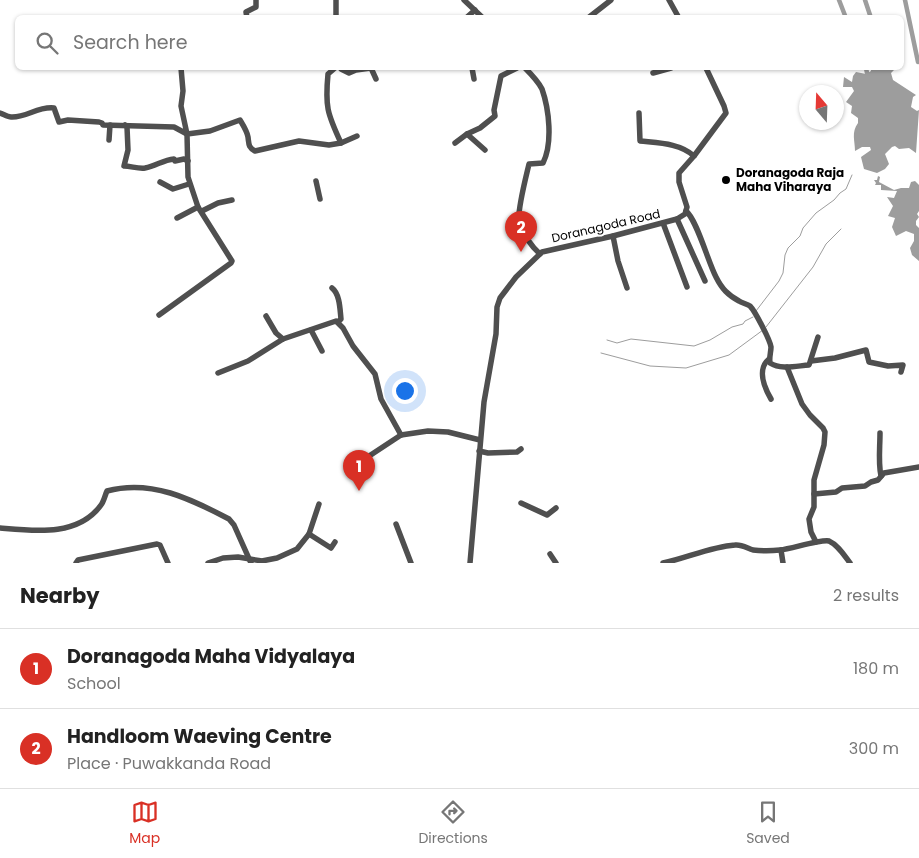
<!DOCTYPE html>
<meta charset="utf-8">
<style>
body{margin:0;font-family:Poppins,sans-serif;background:#f6f6f6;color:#222}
.compass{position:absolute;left:799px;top:85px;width:45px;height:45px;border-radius:50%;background:#fff;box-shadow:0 1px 4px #0004;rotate:341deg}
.you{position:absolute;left:404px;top:390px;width:18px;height:18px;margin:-12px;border:4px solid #fff;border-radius:50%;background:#1a73e8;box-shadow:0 0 0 8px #1a73e833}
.badge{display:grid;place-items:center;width:32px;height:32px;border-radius:50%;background:#d93025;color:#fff;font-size:16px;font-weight:700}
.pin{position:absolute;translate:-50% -41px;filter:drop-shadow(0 1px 2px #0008)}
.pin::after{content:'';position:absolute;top:26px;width:18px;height:15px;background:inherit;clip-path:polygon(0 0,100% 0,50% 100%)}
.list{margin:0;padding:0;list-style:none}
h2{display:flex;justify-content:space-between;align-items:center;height:65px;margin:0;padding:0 20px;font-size:21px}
h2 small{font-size:16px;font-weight:400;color:#767676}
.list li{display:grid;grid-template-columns:32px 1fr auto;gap:15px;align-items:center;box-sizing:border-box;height:80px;padding:0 20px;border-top:1px solid #e0e0e0}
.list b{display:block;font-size:19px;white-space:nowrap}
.list p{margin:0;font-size:16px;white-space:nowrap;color:#767676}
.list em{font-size:16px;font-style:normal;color:#767676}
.icon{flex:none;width:28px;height:28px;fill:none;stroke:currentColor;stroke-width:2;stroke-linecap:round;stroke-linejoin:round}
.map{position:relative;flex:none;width:919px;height:563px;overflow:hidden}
.search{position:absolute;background:#fff;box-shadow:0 1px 4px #0004;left:15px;right:15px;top:15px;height:55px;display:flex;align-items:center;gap:12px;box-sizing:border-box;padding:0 18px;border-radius:8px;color:#767676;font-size:19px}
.sheet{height:225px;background:#fff}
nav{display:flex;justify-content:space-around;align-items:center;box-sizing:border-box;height:70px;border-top:1px solid #e0e0e0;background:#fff;font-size:14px;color:#767676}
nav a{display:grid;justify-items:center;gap:2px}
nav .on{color:#d93025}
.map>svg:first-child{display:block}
.water{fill:#9d9d9d}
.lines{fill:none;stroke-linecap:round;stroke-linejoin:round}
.stream{stroke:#9d9d9d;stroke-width:1}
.canal{stroke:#9d9d9d;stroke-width:4.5}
.minor{stroke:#4f4f4f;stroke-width:5.5}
.poi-dot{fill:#000;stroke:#fff;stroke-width:2}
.labels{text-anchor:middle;stroke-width:4;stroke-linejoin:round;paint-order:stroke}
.poi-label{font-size:12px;font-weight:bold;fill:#000;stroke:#fff;text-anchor:start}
.street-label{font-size:12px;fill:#000;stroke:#fff}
</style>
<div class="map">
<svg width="919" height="563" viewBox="0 0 919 563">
<rect width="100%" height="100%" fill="#fff"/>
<g class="water">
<path d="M871 68H893L894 70 891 73 893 80 916 95 913 97 911 107 917 111 919 110 916 153 909 148 899 149 895 146 892 147 885 154 889 164 885 169 877 173 864 169 861 157 871 150 870 147H862L855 151C855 140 851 133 858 123V118L851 113 852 106 846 102 854 91 852 87H843L844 77 852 82 853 76 856 72 866 74 871 71Z"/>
<path d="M878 176 880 177 879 182 894 190 901 188H909L911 182 915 181 919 185V211L917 214 919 217 916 221V225L919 228V261L912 255 910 248 914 241V234L906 231 896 236 892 227 895 218 888 216 893 206 887 197 894 198 897 191 881 190V185H875L876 183 874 180H877Z"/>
</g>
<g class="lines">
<g class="stream">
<path d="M756 311 779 281 783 273 785 255 788 248 800 236 803 228 816 213 834 200 840 193 846 189 852 175"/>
<path d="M766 327 813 267 826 244 841 229"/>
<path d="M607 340 617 343 631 339 694 346 710 340 732 327 743 324 745 321 753 317"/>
<path d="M601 353 650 366 686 368 729 355 763 330"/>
</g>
<g class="canal">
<path d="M839 0 846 18"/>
<path d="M865 0 871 18"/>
<path d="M905 0 918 62"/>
<path d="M866 68 867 73"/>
</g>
<g class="minor">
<path d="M336 0V18"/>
<path d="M464 0 483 18"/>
<path d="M669 0 679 18"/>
<path d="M247 18 246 12 256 7V0"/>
<path d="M466 18 475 10"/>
<path d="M588 18 611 0"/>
<path d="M335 68 328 74C325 106 327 113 341 143"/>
<path d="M341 68V69L349 73 356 70 371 68"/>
<path d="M371 68 376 79"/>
<path d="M472 68 474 79"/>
<path d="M525 68C531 74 538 81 542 89 549 109 553 143 543 163L529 164C526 177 517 211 519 222 521 232 532 247 540 254"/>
<path d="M653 73 671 68"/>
<path d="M0 113C3 114 8 117 11 117 26 118 38 106 54 108L59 122 68 120 99 122 102 123 103 125 174 127 187 134 181 106 183 91 181 68"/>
<path d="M639 113 640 141C658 143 680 143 694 156"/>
<path d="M125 125 127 127 128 150 124 166C131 166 138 169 145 168 156 166 163 160 174 159L175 161 184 159 188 161"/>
<path d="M467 134 485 150"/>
<path d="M109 140 110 125"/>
<path d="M455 143 467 134 480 128 495 116 494 110 501 76 517 68"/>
<path d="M316 181 320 199"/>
<path d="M160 182 173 189 189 184"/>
<path d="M198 207 188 177 187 134 210 131 240 120C243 125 247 131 248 137 249 144 248 147 255 151L299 141 329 145 341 143 357 136"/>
<path d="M202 211 218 203 232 200"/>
<path d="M686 211C697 220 708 262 716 277 722 289 728 295 739 301 742 303 747 304 750 306 755 311 770 340 771 347 771 352 769 357 770 363 781 370 796 366 809 365L818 337"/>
<path d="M677 219 705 281"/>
<path d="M663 223 687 287"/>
<path d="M613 236 618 261 627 288"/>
<path d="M332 288C340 294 340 310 341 319L338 322"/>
<path d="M159 315 231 263 232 261 198 207 177 218"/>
<path d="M266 316 276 333 283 339"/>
<path d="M311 330 322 351"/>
<path d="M769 359C757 369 764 387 771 399"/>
<path d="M811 361 835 358 866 350 869 362 888 366 903 365 901 372"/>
<path d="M787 367 802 404 810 415 823 428 825 432 824 445 814 480V507L809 519 811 532 816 542"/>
<path d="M218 373 248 361 283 339 336 321 343 328 353 346 375 374 381 399 401 435"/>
<path d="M880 433C880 448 878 462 881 476"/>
<path d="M479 451 488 453 517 452 521 449"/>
<path d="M357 464 401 435 428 431 448 432 480 440"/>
<path d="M814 494 836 492 842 488 865 486 871 482 878 480 884 473 919 467"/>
<path d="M521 503 547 515 556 508"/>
<path d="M396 524 411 563"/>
<path d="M0 528C34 531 78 537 101 505 104 501 105 495 107 491 151 479 191 499 229 519L234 525 251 563"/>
<path d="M309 534 331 548 335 542"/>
<path d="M781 550 783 563"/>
<path d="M550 554 556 563"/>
<path d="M76 563 78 560 157 544 160 545 168 563"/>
<path d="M208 563 223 558 238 557 262 561 277 558 297 549 309 534 319 504"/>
<path d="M470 563 484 402 496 334 497 307 500 298 516 277 542 252 613 236 677 219 685 214 687 207 679 182V173L694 156 726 113 724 106 706 68"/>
<path d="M663 563C687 558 710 547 735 545 741 544 747 548 753 550 762 551 771 551 780 550 791 549 821 539 829 541 838 545 844 555 850 563"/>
</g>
</g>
<circle class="poi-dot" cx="726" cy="180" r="5"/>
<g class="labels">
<g class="poi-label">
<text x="736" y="177">Doranagoda Raja<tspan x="736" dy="14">Maha Viharaya</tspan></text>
</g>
<g class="street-label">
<text transform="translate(606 226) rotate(-13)" y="4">Doranagoda Road</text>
</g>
</g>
</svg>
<svg class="compass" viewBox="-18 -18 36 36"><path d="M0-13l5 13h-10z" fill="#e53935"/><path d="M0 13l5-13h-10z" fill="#767676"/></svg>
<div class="you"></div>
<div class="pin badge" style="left:359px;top:491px">1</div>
<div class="pin badge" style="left:521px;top:252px">2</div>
<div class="search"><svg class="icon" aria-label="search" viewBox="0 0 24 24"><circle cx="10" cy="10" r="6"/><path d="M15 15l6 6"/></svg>Search here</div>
</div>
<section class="sheet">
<h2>Nearby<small>2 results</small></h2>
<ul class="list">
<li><span class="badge">1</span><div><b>Doranagoda Maha Vidyalaya</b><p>School</p></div><em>180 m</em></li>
<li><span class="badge">2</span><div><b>Handloom Waeving Centre</b><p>Place · Puwakkanda Road</p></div><em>300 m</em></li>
</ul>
</section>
<nav>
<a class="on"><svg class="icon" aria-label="map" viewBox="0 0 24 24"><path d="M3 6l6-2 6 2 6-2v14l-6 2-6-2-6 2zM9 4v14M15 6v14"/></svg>Map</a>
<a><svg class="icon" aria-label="directions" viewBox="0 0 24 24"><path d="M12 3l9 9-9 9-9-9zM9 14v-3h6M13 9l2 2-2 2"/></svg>Directions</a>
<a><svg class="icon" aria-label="saved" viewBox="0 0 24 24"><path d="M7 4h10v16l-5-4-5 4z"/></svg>Saved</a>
</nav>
